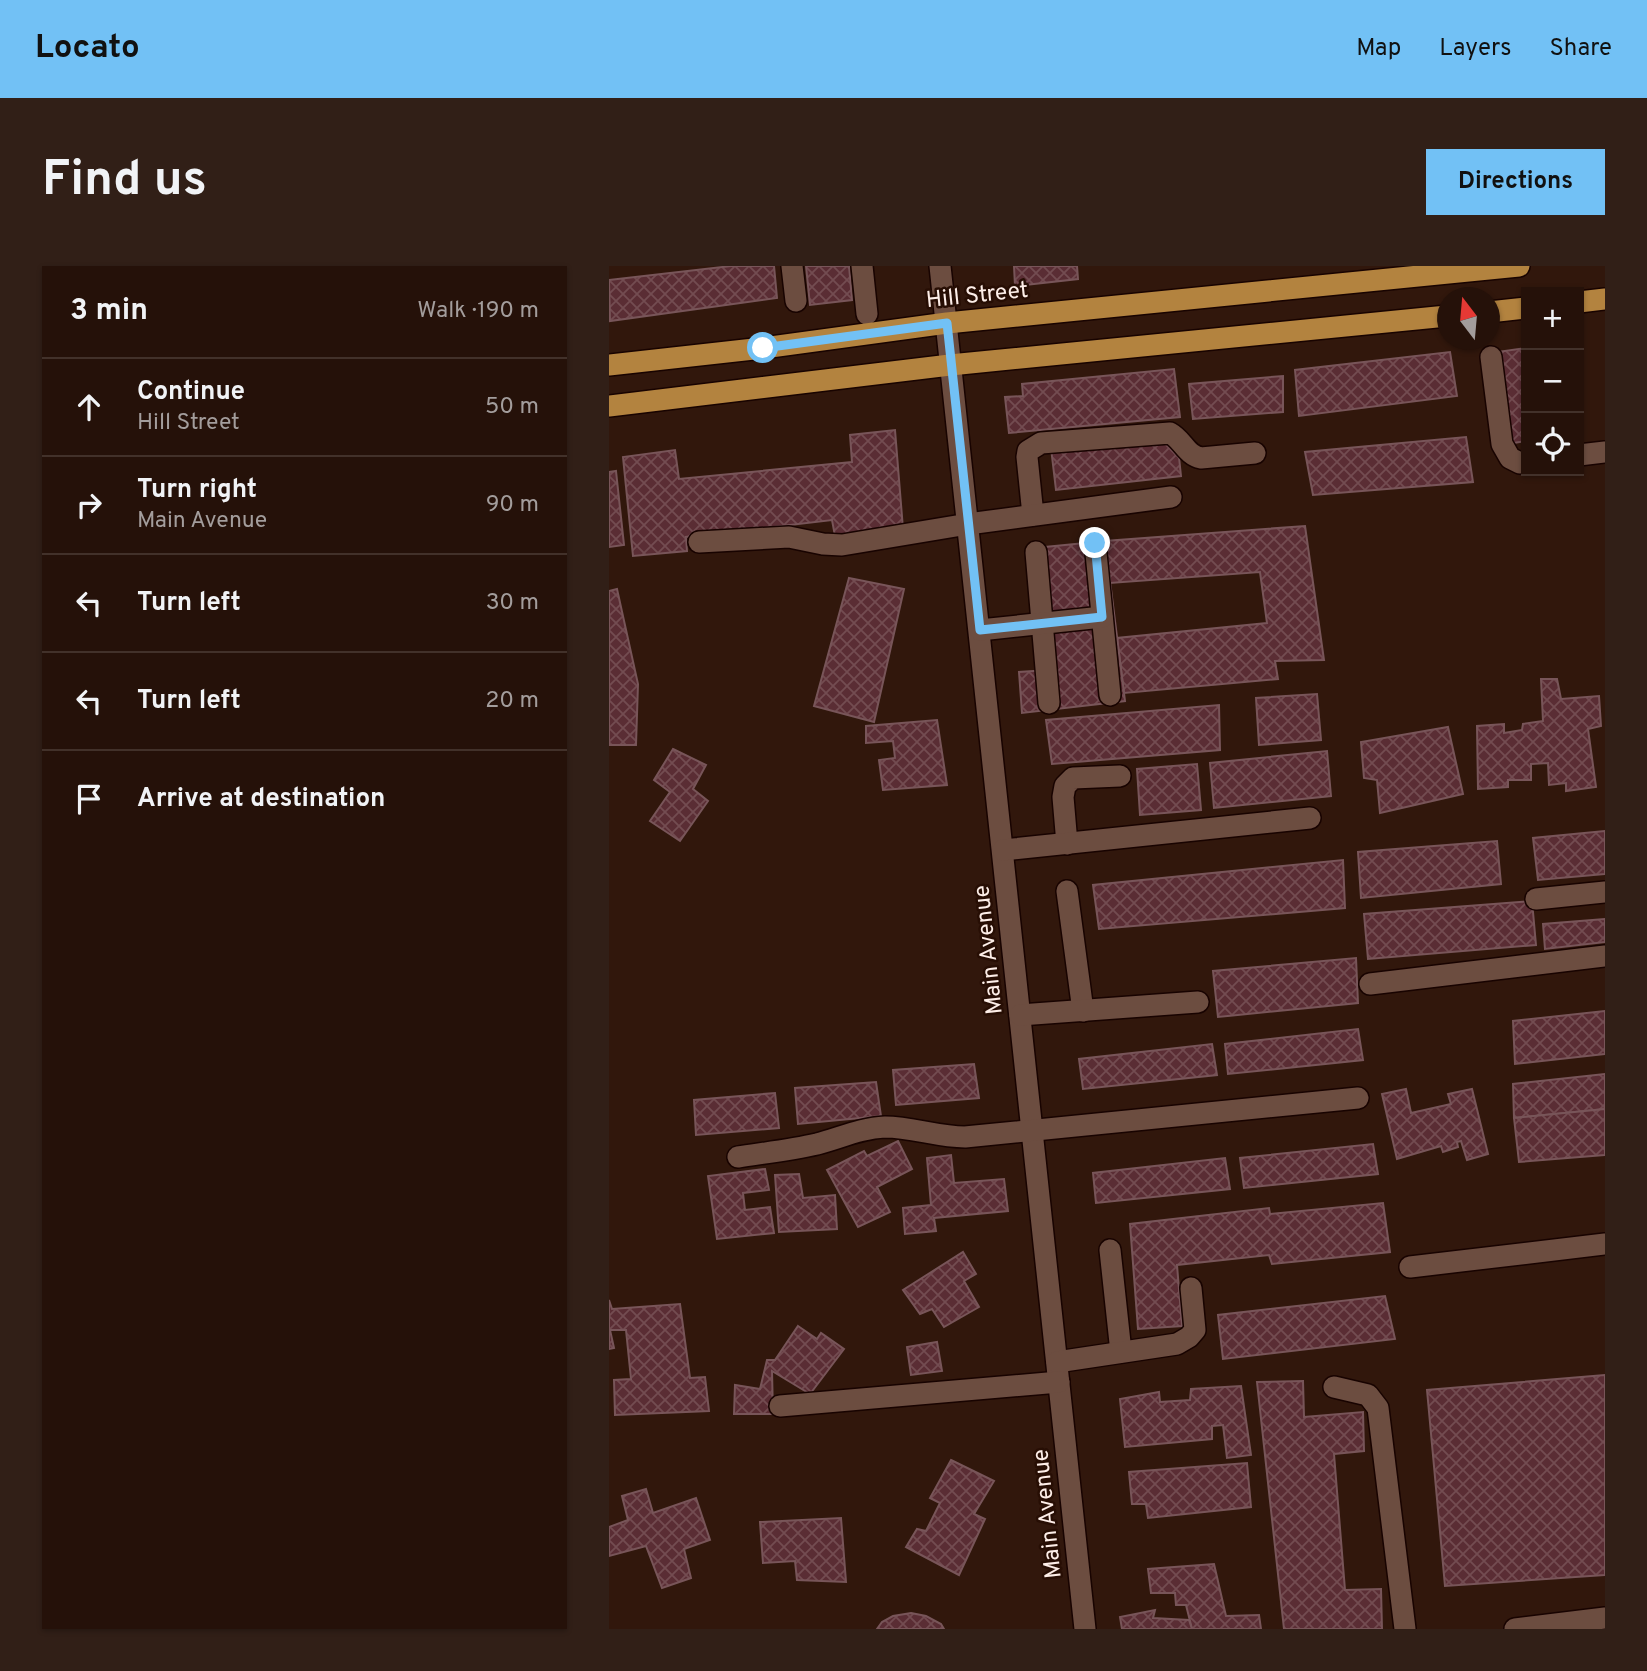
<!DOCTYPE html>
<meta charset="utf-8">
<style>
body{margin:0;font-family:Overpass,sans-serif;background:#311f17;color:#f1f3f6}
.controls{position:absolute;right:21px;top:21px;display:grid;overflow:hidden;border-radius:0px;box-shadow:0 2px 5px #0004}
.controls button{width:63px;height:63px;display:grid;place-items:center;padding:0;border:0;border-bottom:2px solid #42312a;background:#251109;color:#f1f3f6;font:35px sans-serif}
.compass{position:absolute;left:828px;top:21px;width:63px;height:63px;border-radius:50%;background:#251109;box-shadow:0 2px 5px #0004;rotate:344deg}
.stop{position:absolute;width:21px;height:21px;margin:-16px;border:5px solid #72c1f5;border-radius:50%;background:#fff}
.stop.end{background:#72c1f5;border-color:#fff;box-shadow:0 2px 7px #0008}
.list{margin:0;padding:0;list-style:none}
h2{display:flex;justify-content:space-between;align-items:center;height:91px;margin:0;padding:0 28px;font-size:30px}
h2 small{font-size:23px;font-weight:400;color:#a39d9c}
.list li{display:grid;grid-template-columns:46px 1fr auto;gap:21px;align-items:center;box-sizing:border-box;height:98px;padding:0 28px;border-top:2px solid #42312a}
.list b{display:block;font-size:26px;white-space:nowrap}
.list p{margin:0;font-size:23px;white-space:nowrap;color:#a39d9c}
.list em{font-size:23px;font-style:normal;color:#a39d9c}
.icon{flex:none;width:38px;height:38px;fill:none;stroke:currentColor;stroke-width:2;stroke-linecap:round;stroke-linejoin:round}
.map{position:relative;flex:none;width:996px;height:1363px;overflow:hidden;border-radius:0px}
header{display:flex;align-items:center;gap:42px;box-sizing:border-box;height:98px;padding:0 35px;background:#72c1f5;color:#111}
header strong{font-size:33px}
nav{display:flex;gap:38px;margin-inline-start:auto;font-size:24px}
.intro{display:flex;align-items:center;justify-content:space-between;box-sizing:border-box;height:168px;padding:0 42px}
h1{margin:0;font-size:49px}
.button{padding:18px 32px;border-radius:0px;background:#72c1f5;color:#111;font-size:24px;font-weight:700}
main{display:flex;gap:42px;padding:0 42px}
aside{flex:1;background:#251109;border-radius:0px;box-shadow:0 2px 5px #0004}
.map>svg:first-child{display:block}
.building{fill:url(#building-cross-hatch);stroke:#785559;stroke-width:2}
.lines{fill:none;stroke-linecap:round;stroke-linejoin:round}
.minor-casing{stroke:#180300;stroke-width:24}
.major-casing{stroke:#180300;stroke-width:24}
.minor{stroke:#6c4d40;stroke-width:21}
.major{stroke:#b3833f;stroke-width:21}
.route{stroke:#72c1f5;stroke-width:9}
.labels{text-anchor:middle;stroke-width:5;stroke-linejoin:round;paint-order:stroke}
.street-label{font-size:23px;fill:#fdeee8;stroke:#270e04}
</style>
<header>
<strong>Locato</strong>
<nav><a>Map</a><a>Layers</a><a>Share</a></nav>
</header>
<div class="intro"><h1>Find us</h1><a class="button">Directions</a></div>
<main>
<aside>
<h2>3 min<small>Walk · 190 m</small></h2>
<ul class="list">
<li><svg class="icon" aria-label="ahead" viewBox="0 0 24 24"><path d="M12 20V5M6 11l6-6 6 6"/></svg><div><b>Continue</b><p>Hill Street</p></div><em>50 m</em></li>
<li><svg class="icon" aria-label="right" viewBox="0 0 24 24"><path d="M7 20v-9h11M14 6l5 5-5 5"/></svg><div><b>Turn right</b><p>Main Avenue</p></div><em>90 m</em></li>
<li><svg class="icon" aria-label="left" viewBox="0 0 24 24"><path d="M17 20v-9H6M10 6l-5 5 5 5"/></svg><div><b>Turn left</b></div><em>30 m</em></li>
<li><svg class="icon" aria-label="left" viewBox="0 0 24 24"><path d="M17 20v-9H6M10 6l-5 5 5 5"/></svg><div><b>Turn left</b></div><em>20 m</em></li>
<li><svg class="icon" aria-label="arrive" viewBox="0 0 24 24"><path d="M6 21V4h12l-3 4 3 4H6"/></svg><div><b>Arrive at destination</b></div></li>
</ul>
</aside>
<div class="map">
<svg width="996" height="1363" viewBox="0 0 996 1363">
<defs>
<pattern id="building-cross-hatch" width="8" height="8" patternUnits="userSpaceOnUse" patternTransform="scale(1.75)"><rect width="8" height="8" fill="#5a2d34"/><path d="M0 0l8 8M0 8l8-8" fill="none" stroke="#734c51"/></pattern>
</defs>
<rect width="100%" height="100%" fill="#31170c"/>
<g class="building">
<path d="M122 0H165L168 32 1 55 0 14Z"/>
<path d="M197 0H240L243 34 201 39Z"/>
<path d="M405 0H468L469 13 406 20Z"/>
<path d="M917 82V175L898 178 888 86Z"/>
<path d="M841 86 848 130 690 150 686 104Z"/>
<path d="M565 103 571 151 400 167 396 131 414 130 413 118Z"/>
<path d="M674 110V146L584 153 580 118Z"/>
<path d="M286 164 294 263 226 270 223 254 77 271 78 285 24 290 14 191 66 184 70 213 243 196 241 169Z"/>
<path d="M857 171 864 216 704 229 696 186Z"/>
<path d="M568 172 572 210 447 224 442 182Z"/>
<path d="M7 205 15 279 0 281V206Z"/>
<path d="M696 260 715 394 666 395 669 413 515 427 508 372 658 357 651 306 501 317 496 275Z"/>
<path d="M496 275 516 435 413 447 410 406 440 404 426 282Z"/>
<path d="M240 312 295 323 265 456 205 440Z"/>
<path d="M8 323 29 418 27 479H0V325Z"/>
<path d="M932 413H948L952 433 990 430 992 460 979 463 987 521 957 525V517L940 519 939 497 922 498V514H899V521L869 523 868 460 895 458V467L913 464 914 458 934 455Z"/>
<path d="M708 428 712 474 650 479 647 432Z"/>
<path d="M610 439 611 484 443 498 437 454Z"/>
<path d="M328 454 338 519 274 524 270 494 286 492 284 475 257 477V460Z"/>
<path d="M839 461 854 528 771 547 768 514 755 512 752 476Z"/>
<path d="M64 483 97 499 84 523 99 535 71 575 41 555 61 526 45 514Z"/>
<path d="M718 485 722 530 605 542 601 497Z"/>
<path d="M588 498 592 544 531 549 528 503Z"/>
<path d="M996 565V608L929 614 924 572Z"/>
<path d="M888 575 892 618 752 632 749 586Z"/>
<path d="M734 594 736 642 490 663 484 619Z"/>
<path d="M923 635 927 679 759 693 755 648Z"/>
<path d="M996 653V676L936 683 934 658Z"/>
<path d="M747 692 749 737 609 751 604 705Z"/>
<path d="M996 745V788L906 798 904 755Z"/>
<path d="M749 763 754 794 619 808 616 778Z"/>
<path d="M603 778 608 809 474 823 470 793Z"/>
<path d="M365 798 370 832 287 839 284 804Z"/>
<path d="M996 808V843L905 852 904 818Z"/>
<path d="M267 816 272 850 189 858 186 822Z"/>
<path d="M797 823 802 847 842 838 839 828 863 823 879 888 858 894 852 875 848 876 849 881 834 886 832 880 788 893 773 828Z"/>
<path d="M166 827 170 862 87 869 85 834Z"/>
<path d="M996 843V889L910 896 905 852Z"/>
<path d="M289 875 303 903 268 921 281 946 249 961 218 904 255 885 258 890Z"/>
<path d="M764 878 769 908 635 922 631 892Z"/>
<path d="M342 889 345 917 395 913 399 945 325 952 327 965 296 968 294 942 322 939 318 892Z"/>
<path d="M616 892 621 923 487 937 484 907Z"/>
<path d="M156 903 160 924 134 927 136 944 161 941 165 967 108 973 99 910Z"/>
<path d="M190 908 194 932 226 929 228 963 170 966 166 909Z"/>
<path d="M774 937 781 986 663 998 660 989 568 999 573 1060 529 1063 521 958 660 942 661 948Z"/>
<path d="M354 986 367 1008 355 1015 370 1041 335 1061 323 1043 311 1048 294 1024Z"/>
<path d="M776 1030 786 1073 614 1093 609 1049Z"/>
<path d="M0 1034 3 1043 71 1038 81 1112 96 1111 100 1145 6 1149 5 1114 22 1113 17 1064H1L5 1082 0 1083Z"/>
<path d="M189 1060 208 1073 212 1067 235 1083 201 1128 163 1105 164 1148H125L126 1119 151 1123 158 1094H166Z"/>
<path d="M328 1076 333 1105 302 1109 298 1081Z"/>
<path d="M996 1109V1309L836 1320 818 1124Z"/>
<path d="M694 1115 695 1151 754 1146 755 1185 725 1188 736 1324 772 1323 773 1363H675L648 1116Z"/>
<path d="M632 1120 642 1189 618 1192 614 1159 603 1160V1173L516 1181 511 1133 550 1126 551 1136 581 1134 582 1123Z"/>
<path d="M342 1194 385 1215 365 1248 376 1253 350 1309 297 1281 308 1263 317 1265 331 1237 321 1232Z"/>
<path d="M638 1197 642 1241 539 1252 537 1238H523L520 1206Z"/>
<path d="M37 1223 44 1247 87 1232 101 1274 75 1283 82 1312 53 1322 37 1280 0 1290V1261L19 1254 13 1230Z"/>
<path d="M232 1252 237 1316 188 1314 186 1295 154 1297 151 1256Z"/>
<path d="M605 1298 617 1350 650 1349 652 1363H583L577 1339H567L566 1327H542L539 1303Z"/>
<path d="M546 1344 544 1352 580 1354 583 1363H513L511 1351Z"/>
<path d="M302 1347 317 1350 332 1358 335 1363H268L273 1356 284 1350Z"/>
</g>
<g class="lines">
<g class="minor-casing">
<g id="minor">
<path d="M183 0 187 35"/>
<path d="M253 0 258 48"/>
<path d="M331 0 476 1363"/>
<path d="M882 91 893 178 901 192 911 197 917 196"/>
<path d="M970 189 996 186"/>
<path d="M424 249 418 191 419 185 432 177 561 167C574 174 577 189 592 192L646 187"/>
<path d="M90 276 180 271 214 278 233 279 359 258 562 231"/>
<path d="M486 277 501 429"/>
<path d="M427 286 440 437"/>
<path d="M371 364 493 351"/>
<path d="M458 578 454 531 456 520 464 512 511 510"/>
<path d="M394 584 701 552"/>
<path d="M458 625 474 745"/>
<path d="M927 633 996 626"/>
<path d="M761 718 996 690"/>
<path d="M411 749 589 736"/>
<path d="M129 891C155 887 182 884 208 878 231 872 252 862 276 861 303 861 329 871 356 871L749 832"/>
<path d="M501 984 512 1086"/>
<path d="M801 1001 996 978"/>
<path d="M448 1096 568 1078 580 1071 586 1064 582 1022"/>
<path d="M725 1121 759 1129 769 1142 796 1363"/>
<path d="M171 1140 450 1116"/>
<path d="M906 1363 996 1352"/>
</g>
</g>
<g class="major-casing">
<g id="major">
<path d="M970 36 996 33"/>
<path d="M880 46 917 42"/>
<path d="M0 99 154 82 338 57 910 0"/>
<path d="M0 140 341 99 838 50"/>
</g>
</g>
<use href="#minor" class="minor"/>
<use href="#major" class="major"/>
</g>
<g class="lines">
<path class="route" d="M154 82 338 57 371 364 493 351 486 277"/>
</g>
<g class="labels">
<g class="street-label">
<text transform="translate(368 28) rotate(-6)" y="8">Hill Street</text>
<text transform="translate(378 684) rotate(-96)" y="8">Main Avenue</text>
<text transform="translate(437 1248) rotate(-96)" y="8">Main Avenue</text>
</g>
</g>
</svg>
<div class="controls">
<button>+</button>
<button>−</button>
<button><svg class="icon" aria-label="locate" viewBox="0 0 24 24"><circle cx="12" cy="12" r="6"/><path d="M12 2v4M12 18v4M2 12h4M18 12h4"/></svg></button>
</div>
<svg class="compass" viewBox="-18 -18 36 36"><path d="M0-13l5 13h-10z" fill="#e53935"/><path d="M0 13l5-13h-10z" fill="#a39d9c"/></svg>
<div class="stop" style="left:154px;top:82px"></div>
<div class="stop end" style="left:486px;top:277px"></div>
</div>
</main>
